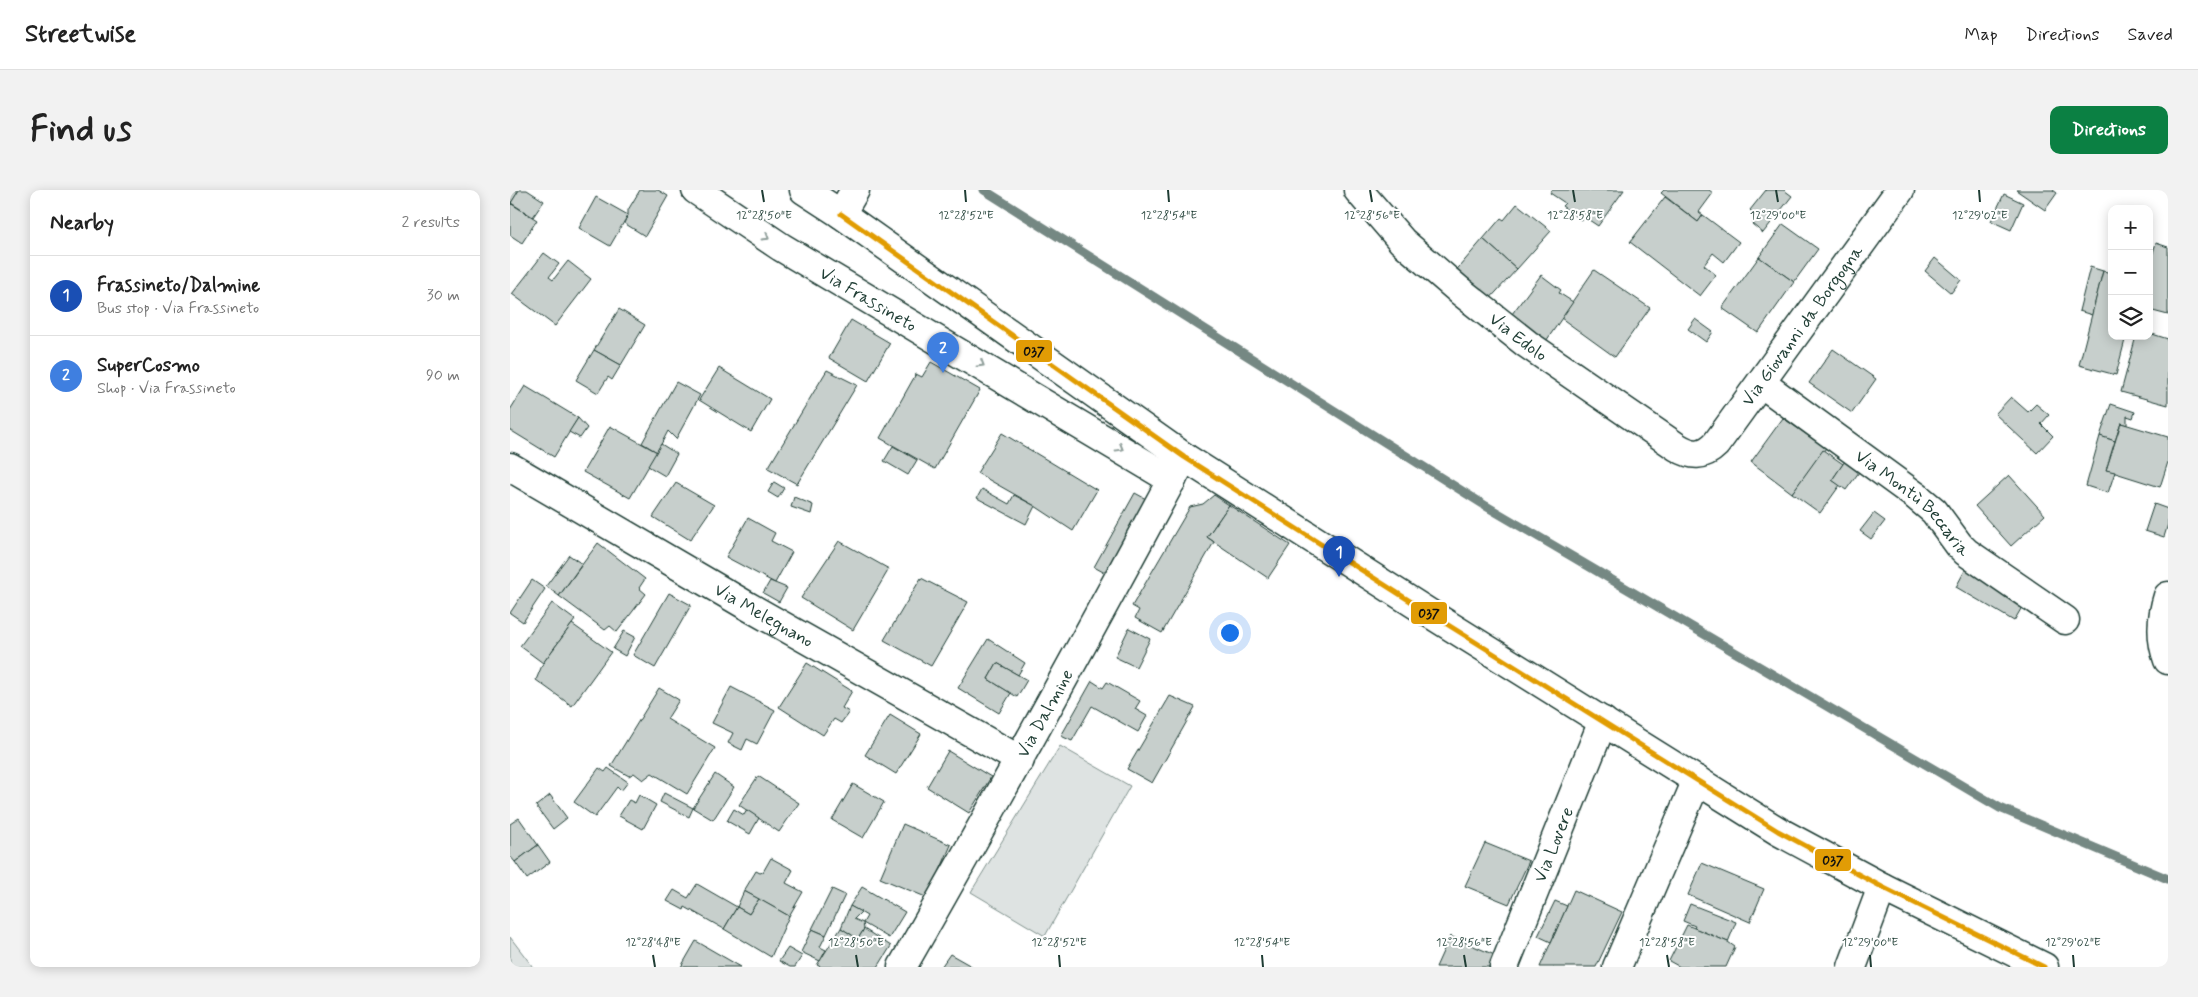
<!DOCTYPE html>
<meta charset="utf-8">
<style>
body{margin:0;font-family:Mynerve,sans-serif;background:#f2f2f2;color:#222}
.controls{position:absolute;right:15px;top:15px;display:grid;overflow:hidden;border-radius:10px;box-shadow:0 2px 12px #0003}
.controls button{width:45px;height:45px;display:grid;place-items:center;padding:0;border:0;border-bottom:1px solid #e0e0e0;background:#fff;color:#222;font:25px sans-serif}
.you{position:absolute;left:719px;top:442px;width:18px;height:18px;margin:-12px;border:4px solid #fff;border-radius:50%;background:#1a73e8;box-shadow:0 0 0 8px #1a73e833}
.badge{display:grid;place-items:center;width:32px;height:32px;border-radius:50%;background:#0b8043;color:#fff;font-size:16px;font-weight:700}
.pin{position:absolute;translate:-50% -41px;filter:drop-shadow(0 1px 2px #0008)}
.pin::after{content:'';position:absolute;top:26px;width:18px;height:15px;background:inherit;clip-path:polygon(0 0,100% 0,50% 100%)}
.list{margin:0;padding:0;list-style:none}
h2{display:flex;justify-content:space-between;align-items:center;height:65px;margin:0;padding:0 20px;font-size:21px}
h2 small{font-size:16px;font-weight:400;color:#767676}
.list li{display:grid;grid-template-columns:32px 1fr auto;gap:15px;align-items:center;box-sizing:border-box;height:80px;padding:0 20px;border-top:1px solid #e0e0e0}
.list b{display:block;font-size:19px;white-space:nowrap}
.list p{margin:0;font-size:16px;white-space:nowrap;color:#767676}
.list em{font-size:16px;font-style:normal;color:#767676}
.icon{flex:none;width:28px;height:28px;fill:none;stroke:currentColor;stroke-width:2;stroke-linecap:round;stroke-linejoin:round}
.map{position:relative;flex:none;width:1658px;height:777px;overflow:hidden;border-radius:10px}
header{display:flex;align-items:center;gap:30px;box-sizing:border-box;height:70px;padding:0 25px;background:#fff;border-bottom:1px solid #e0e0e0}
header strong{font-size:24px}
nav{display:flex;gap:28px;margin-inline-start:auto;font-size:18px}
.intro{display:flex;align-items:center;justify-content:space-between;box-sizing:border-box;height:120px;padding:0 30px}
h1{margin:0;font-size:35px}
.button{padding:12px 22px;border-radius:10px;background:#0b8043;color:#fff;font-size:18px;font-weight:700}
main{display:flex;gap:30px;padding:0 30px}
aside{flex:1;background:#fff;border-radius:10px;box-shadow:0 2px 12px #0003}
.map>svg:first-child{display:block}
.green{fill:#dee3e2;stroke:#7e908b}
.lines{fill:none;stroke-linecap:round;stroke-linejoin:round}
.stream{stroke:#758883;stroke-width:9}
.building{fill:#c7cfcc;stroke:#1f3d34}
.minor-casing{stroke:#1f3d34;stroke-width:31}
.minor{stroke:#fff;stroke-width:28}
.bus-1-casing{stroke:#fff;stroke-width:9}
.bus-1{stroke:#e19c05;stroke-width:5}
.oneway{stroke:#8f9e9a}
.ticks{fill:none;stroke:#1f3d34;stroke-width:2}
.labels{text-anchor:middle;stroke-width:4;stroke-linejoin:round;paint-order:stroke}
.street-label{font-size:18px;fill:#1f3d34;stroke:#fff}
.ticks-label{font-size:12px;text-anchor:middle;fill:#1f3d34;stroke:#fff;stroke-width:4;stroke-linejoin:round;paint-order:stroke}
.line-badge{stroke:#fff;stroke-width:2}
.pale-badge-label{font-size:14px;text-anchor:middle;font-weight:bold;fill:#111}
</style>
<header>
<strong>Streetwise</strong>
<nav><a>Map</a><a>Directions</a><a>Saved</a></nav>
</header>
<div class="intro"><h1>Find us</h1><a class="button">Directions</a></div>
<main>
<aside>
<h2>Nearby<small>2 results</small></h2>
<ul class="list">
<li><span class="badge" style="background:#1a4fb4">1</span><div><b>Frassineto/Dalmine</b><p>Bus stop · Via Frassineto</p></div><em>30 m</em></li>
<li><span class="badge" style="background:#3f7fe0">2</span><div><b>SuperCosmo</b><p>Shop · Via Frassineto</p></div><em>90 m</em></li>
</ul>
</aside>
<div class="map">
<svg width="1658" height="777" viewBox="0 0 1658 777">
<rect width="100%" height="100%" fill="#fff"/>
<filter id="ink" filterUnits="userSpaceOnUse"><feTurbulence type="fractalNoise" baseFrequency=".02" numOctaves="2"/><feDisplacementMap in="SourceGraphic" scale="10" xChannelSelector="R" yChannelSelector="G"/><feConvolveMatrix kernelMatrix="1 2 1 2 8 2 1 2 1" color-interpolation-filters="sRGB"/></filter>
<g filter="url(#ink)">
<g class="green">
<path d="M550 556 620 596 535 746 461 702Z"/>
<path d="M0 747 23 777H0Z"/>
</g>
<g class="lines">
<path class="stream" d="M474 0 976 316 1490 618 1658 689"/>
</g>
<g class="building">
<path d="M0 0 9 1 1 13H0Z"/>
<path d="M17 0 34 11 23 27 1 13 9 0Z"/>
<path d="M130 0H148L158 6 135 46 114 33 118 25V20Z"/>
<path d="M1042 0H1114L1088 36 1073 26 1071 30 1052 16 1055 13 1040 3Z"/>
<path d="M1154 0H1199L1203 3 1189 22 1193 25 1188 32 1151 3Z"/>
<path d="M1256 0H1274L1282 6 1253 43 1242 34 1247 27 1240 20Z"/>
<path d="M1506 0H1543L1547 3 1535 20Z"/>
<path d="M1494 4 1513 13 1501 40 1481 31Z"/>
<path d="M86 7 118 25 100 56 69 38Z"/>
<path d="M1155 7 1188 32 1193 25 1229 52 1214 72 1203 63 1194 75 1206 85 1190 106 1120 52Z"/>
<path d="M0 13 27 30 12 53 0 45Z"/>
<path d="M1007 14 1041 41 1007 79 973 49 991 28 994 30Z"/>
<path d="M1273 34 1308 59 1284 92 1249 67Z"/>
<path d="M973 49 1007 79 976 113 943 84Z"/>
<path d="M1646 53 1658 57V125L1639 120V75Z"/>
<path d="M34 63 49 74 39 87 43 90 58 71 81 89 45 136 2 104Z"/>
<path d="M1249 67 1284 92 1248 143 1212 118Z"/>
<path d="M1425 68 1451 90 1441 103 1415 81Z"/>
<path d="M1580 77 1593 81 1582 125 1569 121Z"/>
<path d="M1084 80 1140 118 1105 167 1051 128Z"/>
<path d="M1593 81 1602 83V146H1616L1606 185 1569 175Z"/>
<path d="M1031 85 1051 100 1049 103 1063 112 1034 154 999 128Z"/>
<path d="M109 119 135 135 111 175 84 160Z"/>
<path d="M1185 129 1203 142 1196 152 1178 139Z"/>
<path d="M341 130 380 153 358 191 319 168Z"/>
<path d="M1639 143 1658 149V215L1611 202 1626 146H1639Z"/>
<path d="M1323 159 1366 189 1342 223 1299 193Z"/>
<path d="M84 160 111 175 102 190 98 187 88 203 66 190Z"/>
<path d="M421 172 470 200 425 279 370 248 406 184 412 187Z"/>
<path d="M209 178 260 209 241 242 189 210Z"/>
<path d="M317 180 347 195 287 294 258 278Z"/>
<path d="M166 192 190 205 166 249 158 241 147 262 132 253Z"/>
<path d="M15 196 68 228 44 267 0 240V220Z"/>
<path d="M1501 207 1518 222 1526 214 1539 225 1531 234 1543 246 1527 263 1485 224Z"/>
<path d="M1601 214 1625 222 1623 228 1617 226V235L1611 233 1605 251 1590 246Z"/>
<path d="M68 228 77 238 70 248 59 242Z"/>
<path d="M1273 228 1316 258 1282 303 1241 272Z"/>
<path d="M1611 233 1658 247V272L1650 297 1596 280Z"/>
<path d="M100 236 147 262 120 308 73 282Z"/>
<path d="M492 243 587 300 563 341 525 316 467 283Z"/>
<path d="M1590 246 1605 251 1596 280 1605 282 1598 303 1576 296Z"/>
<path d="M151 254 167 264 155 286 138 276Z"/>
<path d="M383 256 407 270 398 285 374 271Z"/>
<path d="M1313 260 1333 274 1322 290 1330 295 1310 323 1282 303Z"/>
<path d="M1337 268 1352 278 1336 300 1322 290Z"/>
<path d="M1499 285 1535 325 1501 356 1465 316Z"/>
<path d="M264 292 274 298 268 308 258 302Z"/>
<path d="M166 293 204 315 180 350 143 327Z"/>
<path d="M472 299 499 314 504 305 525 316 516 334 467 308Z"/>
<path d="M625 303 636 309 595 383 584 377Z"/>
<path d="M704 305 719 315 697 347 704 352 652 443 625 428 629 420 622 416 680 317 693 314Z"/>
<path d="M284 307 303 315 301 324 281 317Z"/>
<path d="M1644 314 1658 319V334L1654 347 1635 341Z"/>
<path d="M719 315 780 355 758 388 697 347Z"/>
<path d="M1364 323 1375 331 1361 349 1350 341Z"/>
<path d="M238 328 265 343 261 351 282 362 265 393 216 367Z"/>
<path d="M329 351 379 379 343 440 291 408Z"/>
<path d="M88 353 135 389 129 398 136 404 107 442 100 436 95 440 49 406Z"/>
<path d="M59 365 72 374 49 406 36 396Z"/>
<path d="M1460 371 1515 412 1504 431 1446 397Z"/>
<path d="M411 388 458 412 421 476 374 450Z"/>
<path d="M22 390 35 399 13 432 0 423Z"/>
<path d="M260 391 277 398 269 412 253 403Z"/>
<path d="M159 403 181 415 145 478 123 465Z"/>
<path d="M42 413 65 430 33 473 10 456Z"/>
<path d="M62 434 101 462 62 516 26 490 33 473Z"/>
<path d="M619 438 640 449 626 477 605 467Z"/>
<path d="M114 441 125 447 115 466 103 459Z"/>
<path d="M478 449 515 473 508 485 487 473 478 489 501 503 489 523 448 498Z"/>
<path d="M297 473 342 501 332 518 339 522 331 533 324 529 313 545 269 517Z"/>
<path d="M487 473 517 490 507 507 478 489Z"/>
<path d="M582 491 593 498 597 492 630 511 625 519 637 526 628 542 582 516 562 551 551 546Z"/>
<path d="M221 497 265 520 247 554 237 549 232 560 218 553 223 543 202 533Z"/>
<path d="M149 498 169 510 157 529 205 558 177 604 142 583 133 590 124 583 119 586 101 576Z"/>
<path d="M660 506 685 517 642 593 617 579Z"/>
<path d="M380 525 411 544 386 584 355 565Z"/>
<path d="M438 561 481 587 459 623 417 597Z"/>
<path d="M89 578 95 582 98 578 118 592 111 601 107 597 85 627 64 612Z"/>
<path d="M205 584 224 597 203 630 183 618Z"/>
<path d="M248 586 289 613 269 642 229 615Z"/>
<path d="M343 594 374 612 353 648 322 630Z"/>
<path d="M154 603 183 618 179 627 150 612Z"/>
<path d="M40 605 57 628 43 639 26 616Z"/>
<path d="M129 605 146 615 133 639 109 626 119 610 125 613Z"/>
<path d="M224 619 234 625 237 620 249 628 240 644 217 631Z"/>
<path d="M9 628 28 655 5 672 0 666V634Z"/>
<path d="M393 634 441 655 418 708 370 688Z"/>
<path d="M975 653 1019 671 999 714 955 696Z"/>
<path d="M28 655 40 672 17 689 5 672Z"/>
<path d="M261 668 283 680 276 693 293 702 279 726 234 701 246 681 250 683 253 682Z"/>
<path d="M1192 673 1254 699 1240 732 1178 705Z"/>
<path d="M187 694 227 717 214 739 175 717 174 720 157 711 164 700 178 708Z"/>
<path d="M352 697 395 722 379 748 353 733 357 726 340 716Z"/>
<path d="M322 699 335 705 316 745 302 739Z"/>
<path d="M1064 700 1112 722 1086 777H1030Z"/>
<path d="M234 701 249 709 239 724 227 717Z"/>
<path d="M249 709 279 726 261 767 214 739 227 717 239 724Z"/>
<path d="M1045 711 1057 716 1041 752 1028 746Z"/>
<path d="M1180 714 1226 732 1218 752 1184 738 1185 736 1173 731Z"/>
<path d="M340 716 351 722 344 729 353 733 354 739 348 749 331 738Z"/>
<path d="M1177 735 1218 752 1225 757 1216 777H1170L1159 771Z"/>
<path d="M331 738 348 749 354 739 381 756 368 777H311L307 775Z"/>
<path d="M302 739 316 745 310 757 316 760 310 771 291 762Z"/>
<path d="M940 746 987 766 983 777H926Z"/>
<path d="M186 751 231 777H171Z"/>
<path d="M278 758 292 766 285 777H280L269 771Z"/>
<path d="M440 764 463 777H431Z"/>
</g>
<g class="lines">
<g class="minor-casing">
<g id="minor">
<path id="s1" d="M186 0 271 57 662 290"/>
<path d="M294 0 331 24 674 267 919 423 1268 641 1372 697 1534 777"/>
<path id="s2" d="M848 0 892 51 950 101 1017 154 1167 257C1182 266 1193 267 1206 254L1390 0"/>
<path d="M331 24 345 0"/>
<path id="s3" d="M1251 193 1406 306 1424 321 1449 355 1456 362 1555 430"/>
<path id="s4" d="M0 277 234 414 510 570"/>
<path d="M1658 406C1651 428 1650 449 1658 470"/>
<path id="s5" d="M392 777C489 608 582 438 674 267"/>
<path id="s6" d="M994 777 1093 531"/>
<path d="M1107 777 1187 590"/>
<path d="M1342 777 1372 697"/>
</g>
</g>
<use href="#minor" class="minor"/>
<g class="bus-1-casing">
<path id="bus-1" d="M331 24 674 267 919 423 1268 641 1372 697 1534 777"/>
</g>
<use href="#bus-1" class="bus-1"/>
</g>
<defs><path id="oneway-chevron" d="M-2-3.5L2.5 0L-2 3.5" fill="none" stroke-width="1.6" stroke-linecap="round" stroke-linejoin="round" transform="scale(1.25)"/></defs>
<g class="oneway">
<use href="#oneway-chevron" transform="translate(256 47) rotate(32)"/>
<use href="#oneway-chevron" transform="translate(471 174) rotate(31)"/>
<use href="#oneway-chevron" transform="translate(610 258) rotate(31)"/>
</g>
</g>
<path class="ticks" d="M252 0 254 12M455 0 456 12M658 0 659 12M860 0 862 12M1063 0 1065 12M1266 0 1268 12M1469 0 1470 12M143 765 145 777M346 765 348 777M549 765 550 777M752 765 753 777M954 765 956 777M1157 765 1159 777M1360 765 1361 777M1563 765 1564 777"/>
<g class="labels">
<g class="street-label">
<text dy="6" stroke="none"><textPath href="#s1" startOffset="204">Via Frassineto</textPath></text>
<text dy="6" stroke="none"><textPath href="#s2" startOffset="601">Via Giovanni da Borgogna</textPath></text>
<text dy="6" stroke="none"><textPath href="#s2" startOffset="218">Via Edolo</textPath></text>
<text dy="6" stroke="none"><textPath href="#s3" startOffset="194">Via Montù Beccaria</textPath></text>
<text dy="6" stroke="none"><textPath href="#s4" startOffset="294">Via Melegnano</textPath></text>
<text dy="6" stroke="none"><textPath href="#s5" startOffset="291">Via Dalmine</textPath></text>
<text dy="6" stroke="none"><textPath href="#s6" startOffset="132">Via Lovere</textPath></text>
</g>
</g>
<g class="ticks-label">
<text x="254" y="29">12°28'50"E</text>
<text x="456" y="29">12°28'52"E</text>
<text x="659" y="29">12°28'54"E</text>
<text x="862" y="29">12°28'56"E</text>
<text x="1065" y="29">12°28'58"E</text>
<text x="1268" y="29">12°29'00"E</text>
<text x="1470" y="29">12°29'02"E</text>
<text x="143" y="756">12°28'48"E</text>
<text x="346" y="756">12°28'50"E</text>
<text x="549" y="756">12°28'52"E</text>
<text x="752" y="756">12°28'54"E</text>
<text x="954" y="756">12°28'56"E</text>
<text x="1157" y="756">12°28'58"E</text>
<text x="1360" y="756">12°29'00"E</text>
<text x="1563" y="756">12°29'02"E</text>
</g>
<g class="line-badge">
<rect x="505" y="149" width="38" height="24" rx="5" fill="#e19c05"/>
<rect x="900" y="411" width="38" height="24" rx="5" fill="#e19c05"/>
<rect x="1304" y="658" width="38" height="24" rx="5" fill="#e19c05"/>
</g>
<g class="pale-badge-label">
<text x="524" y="166">037</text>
<text x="919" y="428">037</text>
<text x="1323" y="675">037</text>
</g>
</svg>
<div class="controls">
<button>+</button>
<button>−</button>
<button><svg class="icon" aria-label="layers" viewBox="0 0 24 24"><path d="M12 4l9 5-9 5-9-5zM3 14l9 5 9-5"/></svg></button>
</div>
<div class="you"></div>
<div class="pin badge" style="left:829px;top:387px;background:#1a4fb4">1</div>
<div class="pin badge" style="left:433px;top:183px;background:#3f7fe0">2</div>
</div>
</main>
